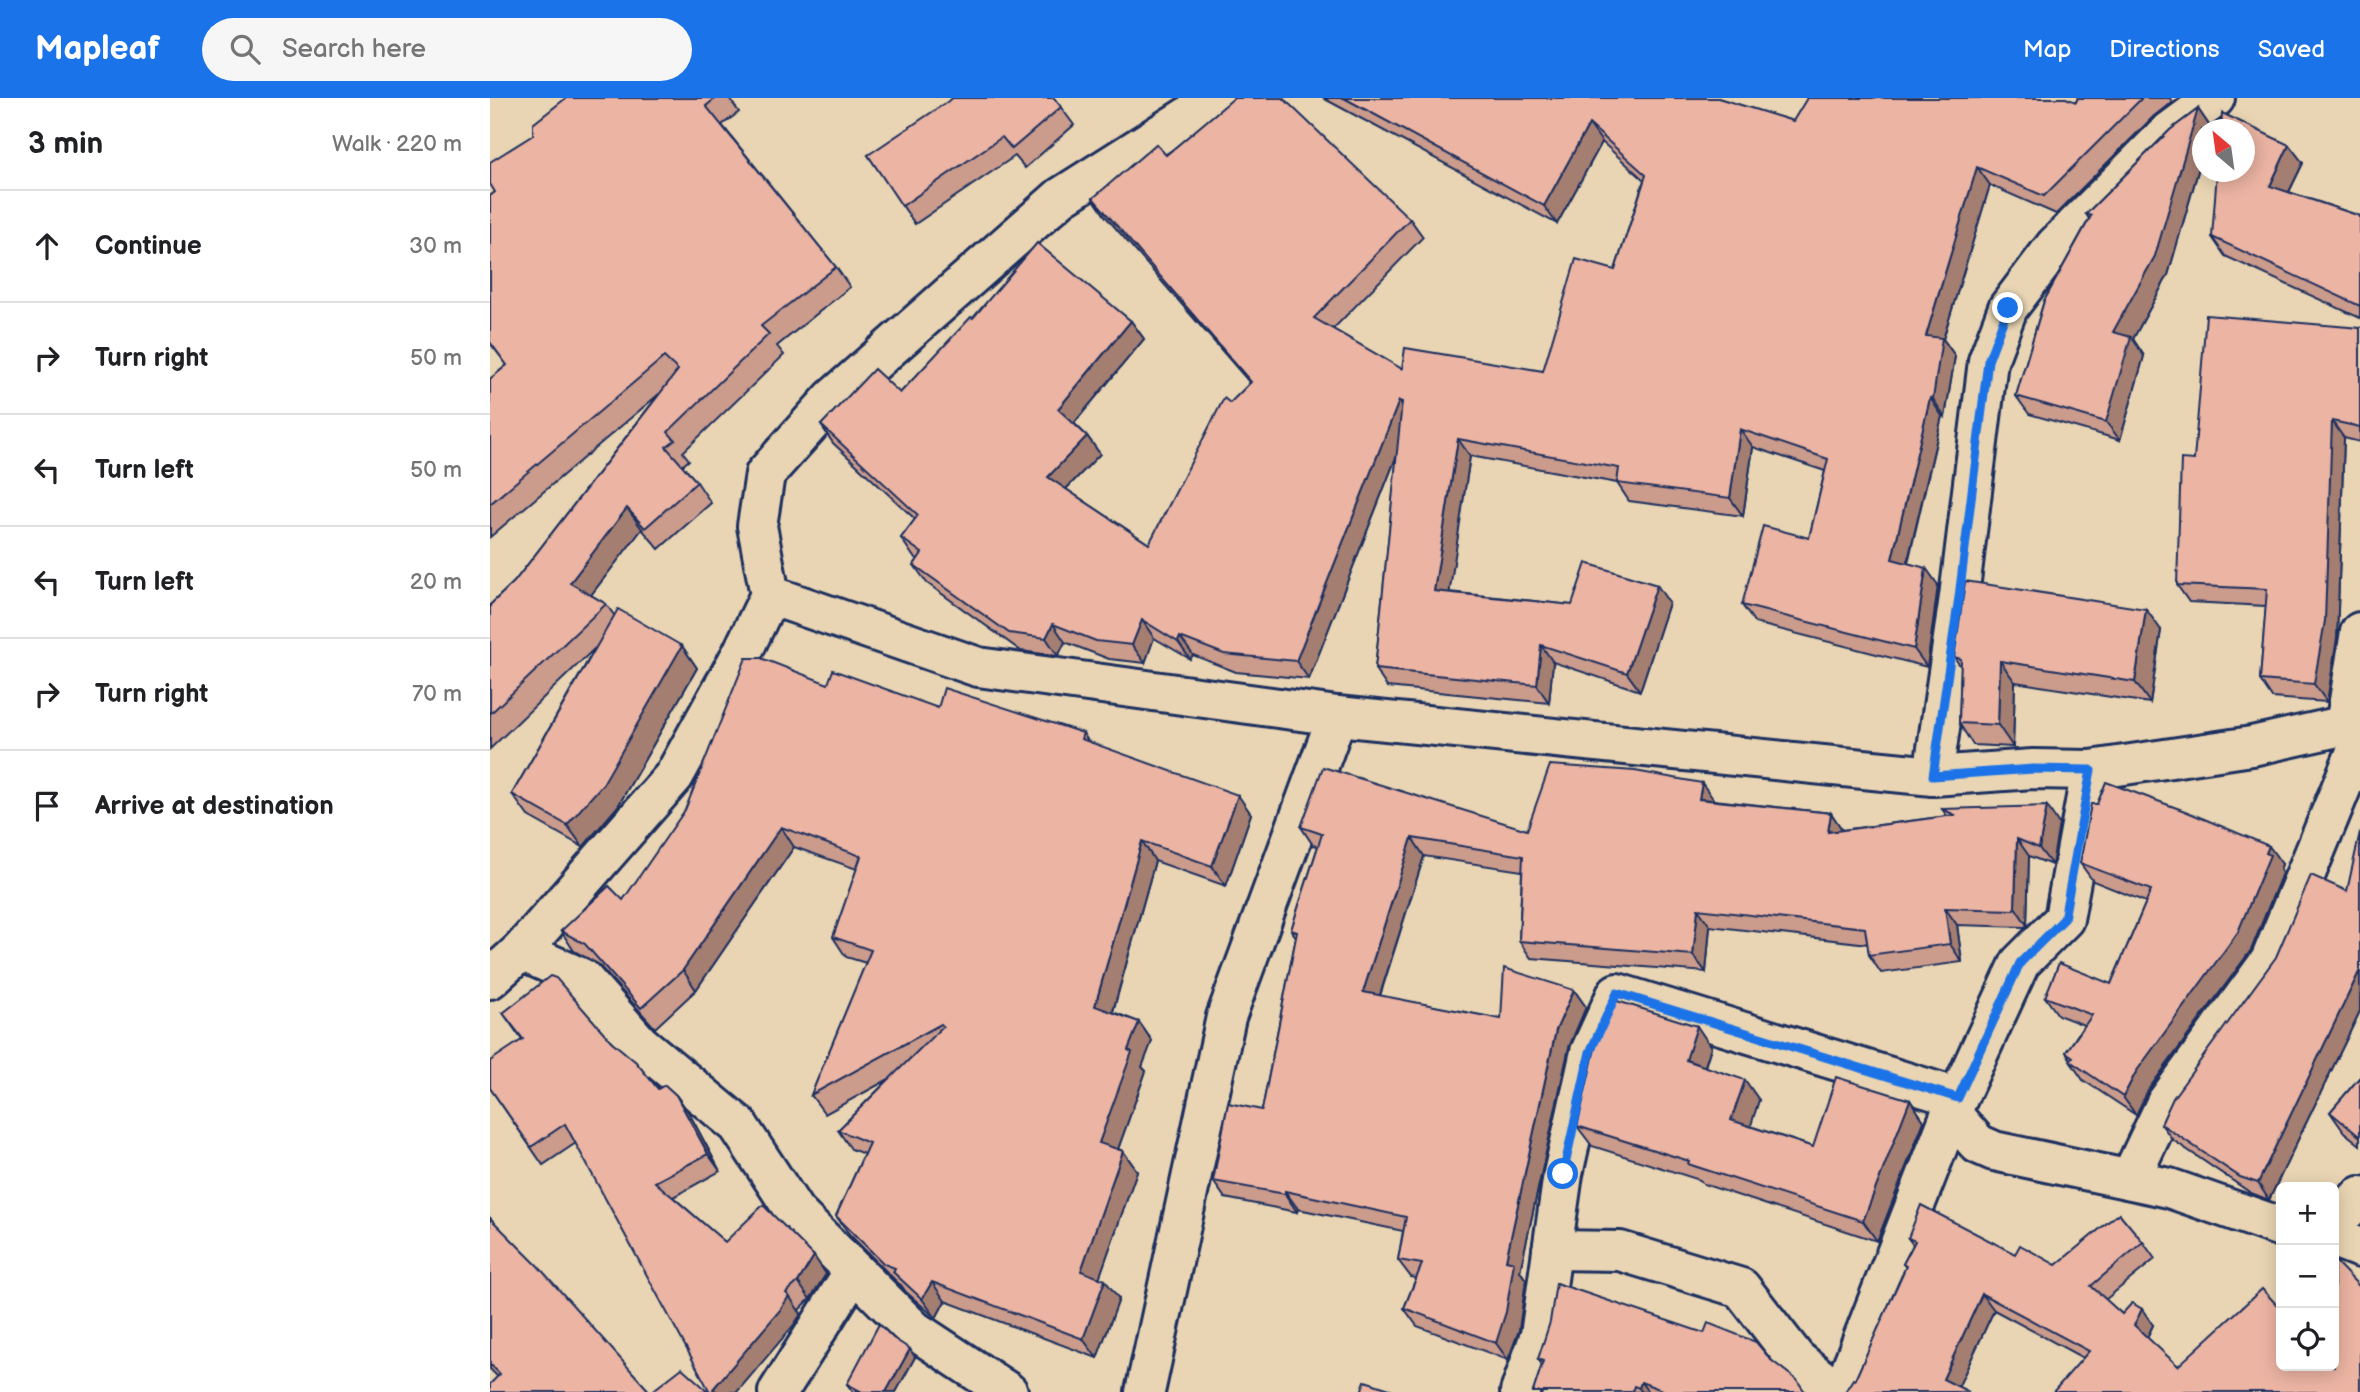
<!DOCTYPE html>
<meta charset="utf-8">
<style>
body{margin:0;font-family:"Balsamiq Sans",sans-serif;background:#f6f6f6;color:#202124}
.controls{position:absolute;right:21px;bottom:21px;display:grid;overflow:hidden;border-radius:10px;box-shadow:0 4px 18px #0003}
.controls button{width:63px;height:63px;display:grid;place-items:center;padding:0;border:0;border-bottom:2px solid #e0e0e0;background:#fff;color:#202124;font:35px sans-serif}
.compass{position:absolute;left:1702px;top:21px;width:63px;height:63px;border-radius:50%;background:#fff;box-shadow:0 4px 18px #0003;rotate:331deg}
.stop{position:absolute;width:21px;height:21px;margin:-16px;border:5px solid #1a73e8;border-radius:50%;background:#fff}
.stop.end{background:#1a73e8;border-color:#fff;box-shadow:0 2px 7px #0008}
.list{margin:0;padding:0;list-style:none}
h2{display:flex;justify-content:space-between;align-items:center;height:91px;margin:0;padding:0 28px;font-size:30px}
h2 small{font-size:23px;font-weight:400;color:#757577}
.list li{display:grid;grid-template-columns:46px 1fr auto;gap:21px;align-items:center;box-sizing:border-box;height:112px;padding:0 28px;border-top:2px solid #e0e0e0}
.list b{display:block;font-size:26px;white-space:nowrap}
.list em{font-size:23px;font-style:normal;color:#757577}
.icon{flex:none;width:38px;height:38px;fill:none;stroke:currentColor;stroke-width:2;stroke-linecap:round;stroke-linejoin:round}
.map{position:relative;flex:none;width:1870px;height:1294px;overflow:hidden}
header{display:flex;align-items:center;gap:42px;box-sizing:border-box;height:98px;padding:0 35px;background:#1a73e8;color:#fff}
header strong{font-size:33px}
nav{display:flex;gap:38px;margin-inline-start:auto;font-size:24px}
.search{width:490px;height:63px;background:#f6f6f6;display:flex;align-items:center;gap:18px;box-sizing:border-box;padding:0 24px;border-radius:38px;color:#757577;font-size:26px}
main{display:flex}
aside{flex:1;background:#fff}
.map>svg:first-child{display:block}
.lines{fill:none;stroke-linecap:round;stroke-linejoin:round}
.minor-casing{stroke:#1b2f5e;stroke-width:44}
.minor{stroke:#e9d5b3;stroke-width:38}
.wall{fill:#cb9b8c;stroke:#1b2f5e;stroke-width:2}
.shaded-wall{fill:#a57e72;stroke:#1b2f5e;stroke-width:2}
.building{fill:#ecb4a3;stroke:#1b2f5e;stroke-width:2}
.route{stroke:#1a73e8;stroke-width:9}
</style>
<header>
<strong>Mapleaf</strong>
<div class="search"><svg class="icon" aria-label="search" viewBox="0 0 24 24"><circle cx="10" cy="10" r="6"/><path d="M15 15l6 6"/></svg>Search here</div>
<nav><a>Map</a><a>Directions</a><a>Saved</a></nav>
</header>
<main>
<aside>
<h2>3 min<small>Walk · 220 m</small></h2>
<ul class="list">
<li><svg class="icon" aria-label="ahead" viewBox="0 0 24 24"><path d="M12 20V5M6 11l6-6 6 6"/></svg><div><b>Continue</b></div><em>30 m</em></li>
<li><svg class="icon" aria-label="right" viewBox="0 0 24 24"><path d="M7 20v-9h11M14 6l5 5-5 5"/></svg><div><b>Turn right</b></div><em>50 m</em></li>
<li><svg class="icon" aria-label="left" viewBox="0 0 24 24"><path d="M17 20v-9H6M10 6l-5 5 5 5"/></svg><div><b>Turn left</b></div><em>50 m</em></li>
<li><svg class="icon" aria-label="left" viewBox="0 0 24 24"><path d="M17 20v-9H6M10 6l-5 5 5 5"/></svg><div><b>Turn left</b></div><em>20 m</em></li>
<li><svg class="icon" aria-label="right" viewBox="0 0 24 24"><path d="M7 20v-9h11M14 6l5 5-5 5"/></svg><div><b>Turn right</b></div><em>70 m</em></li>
<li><svg class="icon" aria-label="arrive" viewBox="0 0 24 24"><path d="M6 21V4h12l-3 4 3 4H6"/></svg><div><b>Arrive at destination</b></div></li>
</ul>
</aside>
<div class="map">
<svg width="1870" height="1294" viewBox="0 0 1870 1294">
<rect width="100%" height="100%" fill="#e9d5b3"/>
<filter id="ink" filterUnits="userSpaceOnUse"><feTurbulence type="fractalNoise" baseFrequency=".0143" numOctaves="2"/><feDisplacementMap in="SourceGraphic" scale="14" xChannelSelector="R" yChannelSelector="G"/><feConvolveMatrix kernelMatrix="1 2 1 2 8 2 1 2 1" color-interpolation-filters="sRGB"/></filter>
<g filter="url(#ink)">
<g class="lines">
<g class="minor-casing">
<g id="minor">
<path d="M280 497 488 569 847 618 1443 678 1543 671 1601 672 1762 648 1870 624"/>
<path d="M1855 628 1870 534"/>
<path d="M1443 678 1469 499 1498 263 1518 210 1565 148 1679 34 1725 0"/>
<path d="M31 853 92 880 150 946 248 1027 305 1114 424 1232 518 1294"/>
<path d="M0 881 31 853 184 678 251 557 280 497 267 428 275 376 343 300 571 99 727 0"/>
<path d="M1461 1015 1488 1046 1504 1053 1679 1090 1791 1129"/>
<path d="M1640 1081 1676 1005 1780 863 1870 644"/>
<path d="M1844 1126 1870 1098"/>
<path d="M1844 1140 1870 1150"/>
<path d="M1062 1152 1130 1153 1251 1190 1306 1261 1336 1285 1340 1294"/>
<path d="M288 1294 364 1173"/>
<path d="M655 1294 736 919 847 618"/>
<path d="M1030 1294 1050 1237 1073 1076 1100 954 1127 895 1468 1000"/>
<path d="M1352 1294 1461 1015 1530 865 1574 821 1601 672"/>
</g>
</g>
<use href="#minor" class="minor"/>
</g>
<g class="wall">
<path d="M76 0H239L249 14 232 27 346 169 360 189 287 248 294 257 193 354 199 362 192 368 207 384 221 405 169 451 152 431 101 497 116 506 124 517 192 548 207 570 128 708 93 749 38 718 22 696 105 550 0 651V507L24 484 169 296 0 439V281L17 267 0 245V98L5 94Z"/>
<path d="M564 0 584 27 535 70 525 58 425 126 378 57Z"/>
<path d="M833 0H1228L1303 23 1586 4 1588 0H1680L1682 4 1664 18 1566 116 1500 87 1453 241 1465 258 1455 319 1452 318 1418 465 1448 487 1437 569 1265 525 1252 507 1319 440 1335 373 1263 349 1253 418 1139 403 1127 385 980 358 959 494 1082 507 1179 505 1150 593 1063 564 1059 605 897 589 885 571 907 357 819 581 746 574 703 557 700 561 664 540 655 565 619 561 575 544 568 558 531 553 437 485 424 467 428 461 423 458 411 440 425 421 343 345 331 327 410 295 483 220 641 223 654 241 584 325 597 338 610 356 576 391 659 446 740 305 760 285 615 118 603 100 676 57 920 121 933 139 843 231 912 271 1053 273 1125 172 1154 82 1112 44 1067 126Z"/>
<path d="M1708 11 1721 30V32H1712V59L1678 177 1643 241 1654 258 1630 342 1539 316 1526 298 1554 203 1599 121 1596 116 1680 32Z"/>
<path d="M1799 47 1813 65 1799 94 1870 118V220L1735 158 1722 139Z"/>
<path d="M1870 230V344L1854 340 1847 540 1837 604 1782 600 1770 582 1776 508 1699 504 1687 487 1704 362Z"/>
<path d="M1671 532 1660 605 1525 584 1523 649 1483 647 1469 625 1471 569 1464 559Z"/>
<path d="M338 586 448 610 593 635 598 643 761 716 736 788 665 763 623 914 649 924 662 943 652 969 656 973 628 1051 633 1053 647 1073 609 1180 629 1201 607 1260 455 1203 446 1220 416 1194 411 1187 408 1185 360 1137 346 1118 374 1056 361 1051 348 1032 399 981 335 1016 321 997 376 865 356 859 343 839 367 771 304 749 206 892 165 930 108 866 84 853 71 833 133 802Z"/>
<path d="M1224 702 1341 715 1352 732 1457 718 1452 711 1569 726 1562 767 1539 758 1537 827 1535 829 1467 827 1472 864 1391 875 1379 857 1378 846 1220 828 1216 874 1041 860 1029 843 1032 773 934 758 890 898 1011 921 1084 892 1096 909 1079 949 1030 1173 1036 1182 1029 1232 1018 1262 927 1228 914 1210 926 1180 921 1179 908 1162 913 1133 808 1111 807 1114 735 1100 723 1083 772 1012 806 839 801 832 828 748 823 747 811 729 1037 732Z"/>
<path d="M1590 765 1792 766 1790 772 1792 775 1761 852 1658 992 1646 1017 1593 982 1580 963 1581 962 1576 954 1594 927 1568 917 1555 899 1621 886 1656 804 1603 783Z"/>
<path d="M1857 793 1870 913 1779 1102 1761 1095 1683 1042 1671 1026Z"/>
<path d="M13 915 121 943 168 991 186 997 199 1015 230 1073 183 1099 235 1144 336 1176 320 1201 309 1212 311 1216 303 1228 86 1045 53 1067 0 990 32 942Z"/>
<path d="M1221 949 1215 969 1269 1002 1260 1028 1323 1049 1420 1002 1434 1023 1387 1143 1213 1086 1210 1082 1102 1048 1087 1028Z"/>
<path d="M1870 979V1047L1854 1034 1840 1014Z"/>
<path d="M0 1120 160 1294 7 1278 0 1271Z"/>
<path d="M1418 1140 1525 1156 1566 1167 1653 1144 1665 1161 1615 1202 1632 1216 1663 1227 1657 1240 1688 1268 1787 1207 1870 1294 1593 1260 1504 1212 1468 1289 1365 1282 1416 1169 1413 1166 1423 1147Z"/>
<path d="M403 1240 425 1259 406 1294H363L357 1286Z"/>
<path d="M1048 1261 1281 1262 1315 1294H1043L1052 1267Z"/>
</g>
<g class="shaded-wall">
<path d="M1708 11 1721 30V32H1712V59L1678 177 1643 241 1654 258 1630 342 1616 324 1623 234Z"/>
<path d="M1099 26 1112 44 1067 126 1054 108Z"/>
<path d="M1799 47 1813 65 1793 106 1780 88Z"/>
<path d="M1487 69 1500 87 1453 241 1465 258 1455 319 1443 301 1436 238Z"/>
<path d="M641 223 654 241 581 329 568 311Z"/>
<path d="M1440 300 1452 318 1414 479 1402 461Z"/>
<path d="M909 303 921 321 819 581 806 563Z"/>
<path d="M1842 323 1854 340 1847 540 1837 604 1824 586Z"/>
<path d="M1250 331 1263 349 1253 418 1240 400Z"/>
<path d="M597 338 610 356 570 397 558 379Z"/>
<path d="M968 341 980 358 957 511 944 493Z"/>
<path d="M137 410 152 431 94 506 80 485Z"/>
<path d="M1436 470 1448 487 1437 569 1424 551Z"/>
<path d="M1167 487 1179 505 1150 593 1137 575Z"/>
<path d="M1656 511 1671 532 1660 605 1645 584Z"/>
<path d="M652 522 664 540 655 565 642 547Z"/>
<path d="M563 526 575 544 568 558 556 540Z"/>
<path d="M690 539 703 557 700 561 688 544Z"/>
<path d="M1051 547 1063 564 1059 605 1047 587Z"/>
<path d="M192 548 207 570 128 708 93 749 77 727Z"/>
<path d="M1510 563 1525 584 1523 649 1508 627Z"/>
<path d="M1212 685 1224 702 1209 701Z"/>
<path d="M748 697 761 716 736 788 722 768Z"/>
<path d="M1557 708 1569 726 1562 767 1549 750Z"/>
<path d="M1341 715 1353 733 1338 734Z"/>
<path d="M291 729 304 749 206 892 193 872Z"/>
<path d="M922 740 934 758 885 912 873 894Z"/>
<path d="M1527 741 1539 758 1537 827 1525 809Z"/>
<path d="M652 743 665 763 619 927 605 908Z"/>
<path d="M1779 748 1792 766 1790 772 1792 775 1761 852 1658 992 1646 1017 1633 999 1646 974 1776 755Z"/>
<path d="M1455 810 1467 827 1472 864 1460 846Z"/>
<path d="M1208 811 1220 828 1216 874 1203 857Z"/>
<path d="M1870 872V913L1779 1102 1768 1085Z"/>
<path d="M1084 892 1096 909 1079 949 1030 1173 1036 1182 1029 1232 1018 1262 1006 1245 1016 1162 1066 932Z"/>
<path d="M649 924 662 943 652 969 656 973 623 1065 609 1045 638 952Z"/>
<path d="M1207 928 1221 949 1210 983 1196 962Z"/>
<path d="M1255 982 1269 1002 1256 1043 1241 1022Z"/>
<path d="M186 997 199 1015 230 1073 218 1056Z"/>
<path d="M1420 1002 1434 1023 1387 1143 1373 1123Z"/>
<path d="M633 1053 647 1073 605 1192 591 1173Z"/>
<path d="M795 1093 808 1111 807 1114 795 1096Z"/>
<path d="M324 1158 336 1176 320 1201 308 1184Z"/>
<path d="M615 1182 629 1201 607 1260 593 1241Z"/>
<path d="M442 1184 455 1203 446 1220 432 1201Z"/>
<path d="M1492 1196 1504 1212 1466 1294 1453 1281Z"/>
<path d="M299 1198 311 1216 303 1228 247 1294H225L223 1291Z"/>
<path d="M1652 1211 1663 1227 1655 1244 1644 1227Z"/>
<path d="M420 1251 425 1259 406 1294H396Z"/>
<path d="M1151 1284 1158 1294H1152L1149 1290Z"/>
</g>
<g class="building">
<path d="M76 0H226L216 8 346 169 271 228 279 236 178 334 185 342 176 349 207 384 155 430 137 410 80 485 116 506 0 616V507L24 484 188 272 174 259 0 406V281L17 267 0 244V98L5 94 0 86V64L43 37V26Z"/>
<path d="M463 0H564L571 9 522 51 512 39 412 108 378 57Z"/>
<path d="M744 0H793L920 121 824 220 912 271 915 250 1053 273 1086 161 1125 172 1156 77 1099 26 1054 108 854 0H1228L1303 23 1317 0H1576L1586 4 1588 0H1652L1554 98 1487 69 1436 238 1452 240 1443 301 1440 300 1402 461 1436 470 1424 551 1252 507 1273 428 1319 440 1338 361 1250 331 1240 400 1127 385 1129 370 968 341 944 493 1082 507 1096 465 1167 487 1137 575 1051 547 1047 587 885 571 912 304 909 303 806 563 734 556 690 539 688 544 652 522 642 547 606 543 563 526 556 540 519 535 424 467 432 455 411 440 428 417 331 327 384 271 410 295 481 219 483 220 547 145 641 223 568 311 597 338 558 379 659 446 734 300 740 305 761 284 603 100 666 46 676 57Z"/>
<path d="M1708 11 1665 158 1623 234 1641 239 1616 324 1526 298 1554 203 1601 118 1596 116 1680 32Z"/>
<path d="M1732 15 1799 47 1780 88 1870 118V208L1722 139 1727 74H1754V32H1731Z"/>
<path d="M1716 217 1870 230V329L1842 323 1835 523 1824 586 1770 582 1777 491 1687 487 1691 361 1704 362Z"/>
<path d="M1475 483 1656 511 1645 584 1510 563 1508 627 1469 625 1471 561 1464 559Z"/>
<path d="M128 511 192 548 113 686 77 727 22 696Z"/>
<path d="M256 560H271L338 586 343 572 448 610 454 590 593 635 591 641 748 697 722 768 652 743 605 908 649 924 638 952 642 954 609 1045 633 1053 591 1173 615 1182 593 1241 442 1184 432 1201 403 1174 405 1170 394 1166 346 1118 379 1045 348 1032 453 928 451 926 321 997 381 852 343 839 371 758 291 729 193 872 151 910 95 846 71 833 119 788 133 802 195 712Z"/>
<path d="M1060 667 1145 673 1212 685 1209 701 1341 715 1338 734 1465 717 1452 711 1557 708 1549 750 1527 741 1525 809 1523 812 1455 810 1460 846 1379 857 1375 830 1208 811 1203 857 1029 843 1033 758 922 740 873 894 1011 921 1014 870 1084 892 1066 932 1016 1162 1024 1164 1016 1214 1006 1245 914 1210 932 1166 908 1162 916 1119 795 1093V1096L723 1083 738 1005 772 1012 807 834 801 832 832 736 811 729 833 669 1037 732Z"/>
<path d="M1616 684 1695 713 1779 748 1776 755 1780 757 1748 834 1646 974 1633 999 1580 963 1583 959 1576 954 1602 917 1555 899 1569 865 1621 886 1661 792 1590 765 1601 706H1607Z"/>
<path d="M1870 734V872L1768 1085 1750 1079 1671 1026 1683 1000 1786 859 1821 777 1857 793Z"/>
<path d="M60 878 66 880 121 943 146 964 168 991 175 987 186 997 218 1056 165 1084 235 1144 273 1107 324 1158 308 1184 296 1195 299 1198 291 1211 223 1291 228 1294H220L75 1026 41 1049 0 990V963L33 941 13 915Z"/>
<path d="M1124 902 1207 928 1196 962 1255 982 1241 1022 1323 1049 1346 979 1420 1002 1373 1123 1198 1066 1199 1063 1087 1028 1107 941Z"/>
<path d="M1870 979V1037L1869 1038 1840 1014Z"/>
<path d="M1431 1107 1525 1156 1530 1147 1566 1167 1629 1115 1653 1144 1601 1188 1632 1216 1642 1205 1652 1211 1644 1227 1688 1268 1772 1191 1787 1207 1791 1203V1268H1844V1162L1870 1189V1294H1563L1599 1253 1492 1196 1453 1281 1479 1294H1355L1363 1281 1365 1282 1416 1168 1413 1166 1425 1143 1418 1140Z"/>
<path d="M0 1120 48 1168 160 1294H0V1286L10 1276 0 1266Z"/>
<path d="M1066 1185 1214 1235 1218 1225 1266 1244 1281 1262 1307 1282 1315 1294H1177L1151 1284 1149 1290 1144 1288 1142 1294H1043L1053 1263 1048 1261 1060 1224Z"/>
<path d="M389 1226 403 1240 420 1251 396 1294H372L357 1286Z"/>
<path d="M192 1270 219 1294H161Z"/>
<path d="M875 1283 909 1294H871Z"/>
</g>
</g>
<g class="lines" filter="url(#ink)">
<path class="route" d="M1073 1076 1100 954 1127 895 1468 1000 1530 865 1574 821 1601 672 1543 671 1443 678 1469 499 1498 263 1518 210"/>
</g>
</svg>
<div class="controls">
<button>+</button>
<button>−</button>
<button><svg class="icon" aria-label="locate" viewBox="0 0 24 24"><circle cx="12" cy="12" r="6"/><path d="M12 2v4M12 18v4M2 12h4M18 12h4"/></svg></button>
</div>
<svg class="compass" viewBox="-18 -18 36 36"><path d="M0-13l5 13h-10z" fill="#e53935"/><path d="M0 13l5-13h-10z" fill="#757577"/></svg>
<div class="stop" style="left:1073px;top:1076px"></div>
<div class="stop end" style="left:1518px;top:210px"></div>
</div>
</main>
